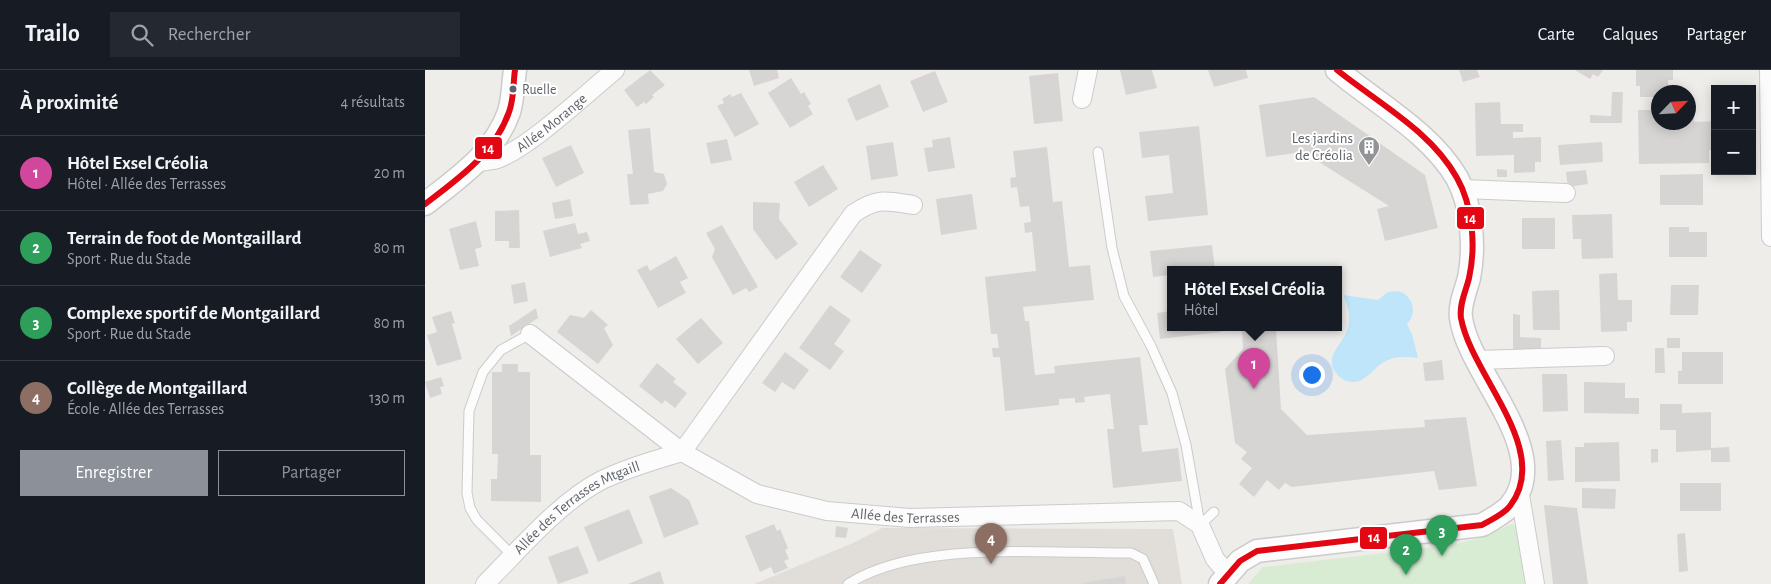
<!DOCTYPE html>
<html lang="fr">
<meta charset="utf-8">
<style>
body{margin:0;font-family:"Alegreya Sans",sans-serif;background:#242831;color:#f1f3f6}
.controls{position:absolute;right:15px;top:15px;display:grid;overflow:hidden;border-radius:0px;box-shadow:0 2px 12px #0003}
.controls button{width:45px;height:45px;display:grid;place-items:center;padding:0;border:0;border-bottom:1px solid #363941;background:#171b24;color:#f1f3f6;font:25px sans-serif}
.compass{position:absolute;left:1226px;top:15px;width:45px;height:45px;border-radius:50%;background:#171b24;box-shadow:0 2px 12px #0003;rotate:65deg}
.you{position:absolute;left:886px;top:304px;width:18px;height:18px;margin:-12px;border:4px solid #fff;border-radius:50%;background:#1a73e8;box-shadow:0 0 0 8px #1a73e833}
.badge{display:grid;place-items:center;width:32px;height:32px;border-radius:50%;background:#8c9099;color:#fff;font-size:16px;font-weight:700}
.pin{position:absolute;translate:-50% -41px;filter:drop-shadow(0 1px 2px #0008)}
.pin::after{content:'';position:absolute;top:26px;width:18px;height:15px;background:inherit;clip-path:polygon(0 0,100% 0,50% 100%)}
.popup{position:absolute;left:742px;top:196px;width:175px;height:65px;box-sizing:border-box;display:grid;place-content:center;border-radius:0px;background:#171b24;filter:drop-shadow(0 1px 4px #0005);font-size:16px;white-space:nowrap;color:#9ea1a6}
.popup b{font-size:19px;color:#f1f3f6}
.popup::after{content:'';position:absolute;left:50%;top:100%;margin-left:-10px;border:10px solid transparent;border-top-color:#171b24}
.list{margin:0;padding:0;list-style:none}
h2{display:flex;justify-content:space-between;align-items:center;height:65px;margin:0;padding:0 20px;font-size:21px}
h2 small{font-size:16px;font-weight:400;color:#9ea1a6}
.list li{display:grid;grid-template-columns:32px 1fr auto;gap:15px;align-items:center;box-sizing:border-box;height:75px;padding:0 20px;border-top:1px solid #363941}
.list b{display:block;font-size:19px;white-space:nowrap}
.list p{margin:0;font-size:16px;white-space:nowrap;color:#9ea1a6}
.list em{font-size:16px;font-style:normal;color:#9ea1a6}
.actions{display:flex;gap:10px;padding:15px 20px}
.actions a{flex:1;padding:11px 0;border:1px solid #8c9099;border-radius:0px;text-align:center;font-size:18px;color:#8c9099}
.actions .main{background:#8c9099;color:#fff}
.icon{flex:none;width:28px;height:28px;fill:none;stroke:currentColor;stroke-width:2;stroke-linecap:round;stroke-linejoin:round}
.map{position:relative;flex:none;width:1346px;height:514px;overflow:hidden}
header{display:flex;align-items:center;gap:30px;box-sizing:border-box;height:70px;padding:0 25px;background:#171b24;border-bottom:1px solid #363941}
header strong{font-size:24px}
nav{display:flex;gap:28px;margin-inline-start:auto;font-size:18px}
.search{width:350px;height:45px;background:#242831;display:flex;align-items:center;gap:12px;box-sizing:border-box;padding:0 18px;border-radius:0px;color:#9ea1a6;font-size:19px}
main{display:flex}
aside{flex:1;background:#171b24}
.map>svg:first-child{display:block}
.education{fill:#e1ded9}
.green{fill:#d8ecd3}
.water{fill:#bee5f9}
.building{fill:#d7d5d4}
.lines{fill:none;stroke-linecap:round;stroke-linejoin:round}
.service-casing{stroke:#cbcbcb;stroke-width:11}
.minor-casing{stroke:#cbcbcb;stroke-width:20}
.tertiary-casing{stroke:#cbcbcb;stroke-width:25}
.service{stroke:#fdfcfc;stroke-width:9}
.minor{stroke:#fdfcfc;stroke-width:18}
.tertiary{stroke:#fdfcfc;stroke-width:22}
.bus-1-casing{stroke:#fff;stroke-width:10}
.bus-1{stroke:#e30613;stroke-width:6}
.bus-dot{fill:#5e6369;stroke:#fff;stroke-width:2}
.labels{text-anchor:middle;stroke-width:4;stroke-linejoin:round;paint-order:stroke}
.bus-label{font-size:14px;fill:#5e6369;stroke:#fff;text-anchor:start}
.street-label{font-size:15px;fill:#5e6369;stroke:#fff}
.poi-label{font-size:15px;fill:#5e6369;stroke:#fff;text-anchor:end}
.line-badge{stroke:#fff;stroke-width:2}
.badge-label{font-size:14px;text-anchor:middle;font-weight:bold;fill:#fff}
</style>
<header>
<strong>Trailo</strong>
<div class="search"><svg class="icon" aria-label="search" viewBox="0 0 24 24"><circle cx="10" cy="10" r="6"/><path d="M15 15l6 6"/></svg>Rechercher</div>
<nav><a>Carte</a><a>Calques</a><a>Partager</a></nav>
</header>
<main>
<aside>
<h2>À proximité<small>4 résultats</small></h2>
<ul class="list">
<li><span class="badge" style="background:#d1479c">1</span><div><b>Hôtel Exsel Créolia</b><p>Hôtel · Allée des Terrasses</p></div><em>20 m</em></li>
<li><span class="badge" style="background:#2e9e5b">2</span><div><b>Terrain de foot de Montgaillard</b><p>Sport · Rue du Stade</p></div><em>80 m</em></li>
<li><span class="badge" style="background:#2e9e5b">3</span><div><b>Complexe sportif de Montgaillard</b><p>Sport · Rue du Stade</p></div><em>80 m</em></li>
<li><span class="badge" style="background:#8d6e63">4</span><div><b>Collège de Montgaillard</b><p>École · Allée des Terrasses</p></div><em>130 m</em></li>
</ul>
<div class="actions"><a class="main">Enregistrer</a><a>Partager</a></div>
</aside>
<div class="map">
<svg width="1346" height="514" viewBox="0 0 1346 514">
<rect width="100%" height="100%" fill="#efedea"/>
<path class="education" d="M457 458 748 459 757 514H329L428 473Z"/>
<path class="green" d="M1087 454 1097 460 1104 514H823L838 497 1028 475 1054 468Z"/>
<path class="water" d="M973 221C988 225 993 243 982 254L987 264 993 288C983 287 972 286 963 290 950 295 942 312 928 312 921 312 915 308 911 303 898 285 919 274 923 258 926 247 923 235 918 225L953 230 963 222Z"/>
<g class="building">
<path d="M225 0 240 15 227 25 229 27 221 34 219 32 212 37 199 20Z"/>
<path d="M324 0H352L354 8 329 16Z"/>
<path d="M695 0H727L732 18 701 25Z"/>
<path d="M783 0H821L823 8 789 17Z"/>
<path d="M1034 0H1052L1055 7 1038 12Z"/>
<path d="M1150 0H1178L1173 7 1168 4 1165 9Z"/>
<path d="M1211 0H1248V10H1243V22H1234V27H1215V16H1211Z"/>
<path d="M510 1 523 32 498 42 485 11Z"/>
<path d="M633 3 638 51 609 54 604 6Z"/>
<path d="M366 8 376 24 379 22 386 34 383 36 388 44 365 58 343 23Z"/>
<path d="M455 14 464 37 431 51 422 29Z"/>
<path d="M1187 22H1198L1197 53H1165V45L1186 46Z"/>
<path d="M316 23 334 54 310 67 292 36 299 33 297 29 305 24 307 27Z"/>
<path d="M889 27 1000 105 1013 158 960 171 952 139 964 136 878 82 841 87 834 35Z"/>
<path d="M1075 32 1076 54H1098V62H1088V68L1116 67V92H1110V102L1089 103V85L1051 86 1050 33Z"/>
<path d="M1264 39H1269V52L1290 51V80H1284V93L1214 94 1213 40H1234V52H1264Z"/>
<path d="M774 56 783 145 723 151 720 126 748 123 744 85 717 88 714 62Z"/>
<path d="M225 58 229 102 239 104 242 114 238 121 223 124 224 134 205 135 202 104H208L203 60Z"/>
<path d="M525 67 530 98 503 102 499 78 508 77 507 70Z"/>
<path d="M302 69 307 90 286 94 281 73Z"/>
<path d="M468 72 473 106 446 110 441 76Z"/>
<path d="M1177 72 1178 92 1135 95 1133 75Z"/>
<path d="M146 75 159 103 131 117 117 88Z"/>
<path d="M622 77 628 132 637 131 644 197 665 195 669 230 598 237 600 251H604L610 305 630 303 629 296 715 287 723 355H714L717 382 753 378 757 411 688 418 682 359H689L685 324 659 327 660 332 650 333V328L634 329V335L580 341 575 287H568L567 278H574L572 264H566L560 207 611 201 607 162 600 163 599 153 606 152 604 136 595 137 592 117 586 118 585 108 591 107 588 81Z"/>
<path d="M398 95 413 119 384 137 369 112Z"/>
<path d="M1072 99 1082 100V107H1072Z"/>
<path d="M1161 100 1163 114 1143 117 1141 102Z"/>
<path d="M1278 104V135H1235V105Z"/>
<path d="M547 124 552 159 516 165 511 129Z"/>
<path d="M145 129 148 146 130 149 127 133Z"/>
<path d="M328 132 355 133 354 149 373 174 351 190 328 159Z"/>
<path d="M94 140 95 178H84V171H70V141Z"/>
<path d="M1187 144 1188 188 1157 189 1156 169H1148L1147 145Z"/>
<rect x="1097" y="148" width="33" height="31"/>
<path d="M51 151 57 177 50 179 54 196 35 200 24 159Z"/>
<path d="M150 153 153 164 162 162 165 171 155 174 157 178 125 187 118 161Z"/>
<path d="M297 155 333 217 324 222 321 218 308 225 287 187 290 179 281 163Z"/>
<path d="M1244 157H1264V162H1282V187H1244Z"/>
<path d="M787 175 790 200H745V205L728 207 725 181Z"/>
<path d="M435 180 457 195 437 223 415 207Z"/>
<path d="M251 186 263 208 255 212 261 223 233 238 212 200 222 195 225 201Z"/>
<path d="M1192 203 1193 230H1207V252H1202V261L1176 262 1174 204Z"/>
<path d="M100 212 103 231 89 234 86 215Z"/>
<path d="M1246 215H1274L1273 245H1245Z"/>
<path d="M1134 220 1135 260H1108L1107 221Z"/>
<path d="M405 235 426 250 409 274 419 281 405 300 374 278Z"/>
<path d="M111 238 113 248 86 266 84 256Z"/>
<path d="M166 240 183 255 179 258 188 275 173 294 132 262 145 245 159 248Z"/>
<path d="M26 241 30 253 27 254 37 289 12 296 2 265 12 262 7 247Z"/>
<path d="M745 241V258H796V262L735 269 732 243Z"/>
<path d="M1088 244 1095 245V267L1116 268V279H1088Z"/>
<path d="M276 248 298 273 273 294 251 269Z"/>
<path d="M817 258H851L856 339 882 365 1000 357 999 350 1041 347 1052 416 1014 420 1009 401 867 417 860 413 854 420 842 410 829 427 814 414 827 398 816 389 822 382 810 373 800 299 818 279Z"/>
<rect x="1242" y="268" width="13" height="10"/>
<path d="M1230 278H1239L1240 303H1230Z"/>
<path d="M360 282 384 300 369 320 357 312 350 322 337 313Z"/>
<path d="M1257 282H1298V314H1253V301H1257Z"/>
<path d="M1017 290 1019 310 1000 311 998 293Z"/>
<path d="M232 293 251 309 248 312 262 323 250 338 240 330 237 334 214 316Z"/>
<path d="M77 294H93V302H105V385H116V432L66 431V409H72L73 384H67V302H77Z"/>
<path d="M1117 304H1142L1143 341 1118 342Z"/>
<path d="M16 307 19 316 15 317 17 324 5 328 0 312Z"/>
<path d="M1159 312 1200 313V328H1214V344L1159 343Z"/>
<path d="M1235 334H1257V343L1286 342V378L1304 377 1305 392H1286V380L1251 382V360H1235Z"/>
<path d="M1136 370 1139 410 1123 411 1121 371Z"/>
<path d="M1194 372 1195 411 1150 412V377H1159V373Z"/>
<path d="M1226 379H1233V392L1226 393Z"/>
<rect x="1255" y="413" width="41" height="28"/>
<path d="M246 418 264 430 274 454 239 468 224 426Z"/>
<path d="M1157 418 1191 419 1190 439 1157 438Z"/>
<path d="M1119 435 1152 438 1163 514H1128Z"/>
<path d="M204 439 218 473 173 492 159 457Z"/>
<path d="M349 454 352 461 355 459 363 478 360 480 364 489 359 491 363 498 349 504 346 497 335 502 320 466Z"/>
<path d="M411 456 423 458 421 468 410 467Z"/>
<path d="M1260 463 1263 501 1254 502 1252 464Z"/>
<path d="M153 476 164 503 133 514 123 487Z"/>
<path d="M235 501 239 514H203Z"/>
<path d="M700 506 701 514H658V513Z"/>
</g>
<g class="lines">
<g class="service-casing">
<g id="service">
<path d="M673 82 687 178 699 226 726 276 747 323 761 375 775 454"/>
<path d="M775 455 789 442"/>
<path d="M88 486 52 450 45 438 42 423 44 341 58 302 76 280 105 264"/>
<path d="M423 514C493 469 624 484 706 483L718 489 729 514"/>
</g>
</g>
<g class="minor-casing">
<g id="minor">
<path d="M1344 0 1346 167"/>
<path d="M657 29 663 0"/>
<path id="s1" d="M54 92C59 91 64 91 69 90 100 82 163 22 190 0"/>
<path d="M1038 119 1141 123"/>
<path id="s2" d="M105 264 257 382 332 424 402 441 485 448 754 441 775 455 790 489 802 503"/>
<path d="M1052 290 1180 286"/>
<path d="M1094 419 1110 514"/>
<path id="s3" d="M60 514C94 480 134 432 177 410 202 398 230 390 257 382L428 144C451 128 460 130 488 135"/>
</g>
</g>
<g class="tertiary-casing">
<g id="tertiary">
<path d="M0 134C34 107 69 84 84 42 88 29 88 13 90 0"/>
<path d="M795 514 815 491 832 481 1057 455C1066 450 1077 444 1085 436 1131 383 1043 303 1036 248 1034 235 1041 220 1044 208 1050 178 1047 135 1032 108 1006 63 951 33 912 0"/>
</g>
</g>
<use href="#service" class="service"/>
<use href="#minor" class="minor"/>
<use href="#tertiary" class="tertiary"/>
<g class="bus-1-casing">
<g id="bus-1">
<path d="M0 134C33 109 70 83 84 42 89 29 88 14 90 0"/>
<path d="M795 514 815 491 832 481 1057 455C1066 450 1079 444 1085 436 1128 380 1046 305 1036 248 1034 234 1041 221 1044 208 1051 177 1048 136 1032 108 1006 61 953 33 912 0"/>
</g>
</g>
<use href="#bus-1" class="bus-1"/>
</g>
<defs>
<g id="building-pin" transform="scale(1.125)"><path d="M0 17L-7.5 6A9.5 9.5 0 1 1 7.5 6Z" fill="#919396" stroke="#fff"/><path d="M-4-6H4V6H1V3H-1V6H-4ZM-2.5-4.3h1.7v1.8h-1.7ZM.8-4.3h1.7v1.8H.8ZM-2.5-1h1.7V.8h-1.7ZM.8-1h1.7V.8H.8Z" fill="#fff"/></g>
</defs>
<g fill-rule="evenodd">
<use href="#building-pin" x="944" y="77"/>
</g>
<circle class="bus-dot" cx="88" cy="19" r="4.5"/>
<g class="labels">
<g class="bus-label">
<text x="97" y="24">Ruelle</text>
</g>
<g class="street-label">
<text dy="5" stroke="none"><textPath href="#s1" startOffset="84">Allée Morange</textPath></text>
<text dy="5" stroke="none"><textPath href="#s3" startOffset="121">Allée des Terrasses Mtgaill</textPath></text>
<text dy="5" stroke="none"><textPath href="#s2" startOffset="429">Allée des Terrasses</textPath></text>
</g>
<g class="poi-label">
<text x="928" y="73">Les jardins<tspan x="928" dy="17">de Créolia</tspan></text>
</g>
</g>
<g class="line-badge">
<rect x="49" y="66" width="29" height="24" rx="5" fill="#e30613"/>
<rect x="1031" y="136" width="29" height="24" rx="5" fill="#e30613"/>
<rect x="934" y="456" width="29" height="24" rx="5" fill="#e30613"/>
</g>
<g class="badge-label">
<text x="63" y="83">14</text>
<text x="1045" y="153">14</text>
<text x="949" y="472">14</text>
</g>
</svg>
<div class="controls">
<button>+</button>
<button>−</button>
</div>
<svg class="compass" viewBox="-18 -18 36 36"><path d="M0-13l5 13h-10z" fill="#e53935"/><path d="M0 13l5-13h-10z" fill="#9ea1a6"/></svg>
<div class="you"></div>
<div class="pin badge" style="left:829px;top:319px;background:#d1479c">1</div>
<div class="popup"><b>Hôtel Exsel Créolia</b>Hôtel</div>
<div class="pin badge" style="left:981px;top:505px;background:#2e9e5b">2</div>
<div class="pin badge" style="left:1017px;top:486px;background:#2e9e5b">3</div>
<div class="pin badge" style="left:566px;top:494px;background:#8d6e63">4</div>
</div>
</main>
